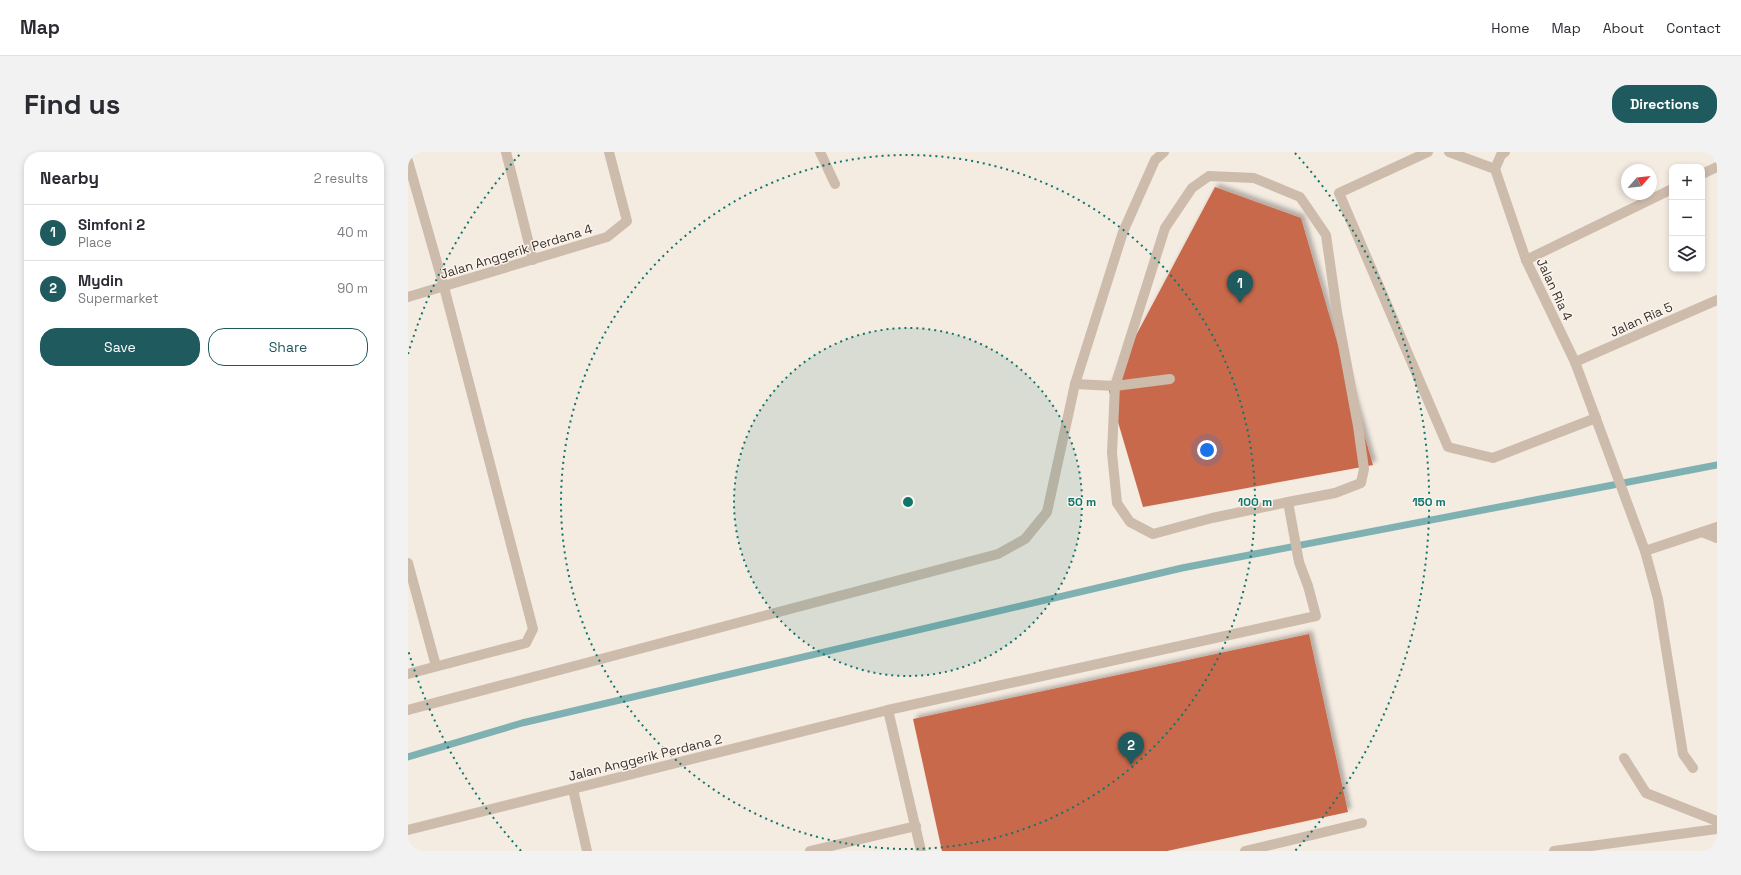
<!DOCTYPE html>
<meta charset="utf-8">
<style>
body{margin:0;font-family:"Space Grotesk",sans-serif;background:#f2f2f3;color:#2b2b33}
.controls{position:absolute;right:12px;top:12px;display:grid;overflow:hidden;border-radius:8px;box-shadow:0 2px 6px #0003}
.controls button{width:36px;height:36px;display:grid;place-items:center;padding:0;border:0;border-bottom:1px solid #e1e1e2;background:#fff;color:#2b2b33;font:20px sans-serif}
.compass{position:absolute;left:1213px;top:12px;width:36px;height:36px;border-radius:50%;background:#fff;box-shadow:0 2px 6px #0003;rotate:63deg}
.you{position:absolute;left:799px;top:298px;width:14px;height:14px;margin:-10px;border:3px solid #fff;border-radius:50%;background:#1a73e8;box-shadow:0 0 0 6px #1a73e833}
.badge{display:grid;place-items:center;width:26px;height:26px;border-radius:50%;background:#1f5a5e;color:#fff;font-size:13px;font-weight:700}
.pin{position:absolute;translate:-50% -33px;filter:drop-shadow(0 1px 2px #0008)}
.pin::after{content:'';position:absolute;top:21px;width:14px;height:12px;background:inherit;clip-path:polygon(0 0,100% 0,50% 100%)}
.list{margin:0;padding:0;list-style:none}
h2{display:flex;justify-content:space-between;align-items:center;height:52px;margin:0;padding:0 16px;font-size:17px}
h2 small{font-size:13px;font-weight:400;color:#7c7c81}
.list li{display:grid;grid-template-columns:26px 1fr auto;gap:12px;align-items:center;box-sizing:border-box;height:56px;padding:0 16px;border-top:1px solid #e1e1e2}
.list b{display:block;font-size:15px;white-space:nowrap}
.list p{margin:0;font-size:13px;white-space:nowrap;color:#7c7c81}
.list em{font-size:13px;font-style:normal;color:#7c7c81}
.actions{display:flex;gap:8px;padding:12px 16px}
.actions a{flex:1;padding:9px 0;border:1px solid #1f5a5e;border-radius:16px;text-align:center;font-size:14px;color:#1f5a5e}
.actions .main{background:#1f5a5e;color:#fff}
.icon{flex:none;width:22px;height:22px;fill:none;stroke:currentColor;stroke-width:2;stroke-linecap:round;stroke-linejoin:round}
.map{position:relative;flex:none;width:1309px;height:699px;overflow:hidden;border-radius:16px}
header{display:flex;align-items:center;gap:24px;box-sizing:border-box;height:56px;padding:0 20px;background:#fff;border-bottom:1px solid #e1e1e2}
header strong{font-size:19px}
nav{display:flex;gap:22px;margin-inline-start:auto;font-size:14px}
.intro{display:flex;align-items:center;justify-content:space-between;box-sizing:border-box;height:96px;padding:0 24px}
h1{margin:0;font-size:28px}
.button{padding:10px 18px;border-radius:16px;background:#1f5a5e;color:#fff;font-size:14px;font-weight:700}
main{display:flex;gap:24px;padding:0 24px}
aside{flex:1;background:#fff;border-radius:16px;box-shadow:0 2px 6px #0003}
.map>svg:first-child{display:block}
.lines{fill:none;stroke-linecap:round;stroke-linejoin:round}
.stream{stroke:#7fb0b2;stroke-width:7}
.building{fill:#c8694b;filter:url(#shadow)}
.minor{stroke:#cdbbac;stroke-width:10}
.ring{fill:none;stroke:#0f766e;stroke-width:2;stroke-dasharray:2 4}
.labels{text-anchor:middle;stroke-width:3;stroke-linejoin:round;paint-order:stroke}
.street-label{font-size:13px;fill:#3b302b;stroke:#fbf5ee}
.centre{fill:#0f766e;stroke:#fbf5ee;stroke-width:2}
.ring-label{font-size:12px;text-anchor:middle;font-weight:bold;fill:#0f766e;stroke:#fbf5ee;stroke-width:3;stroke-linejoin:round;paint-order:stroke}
</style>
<header>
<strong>Map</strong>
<nav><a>Home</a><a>Map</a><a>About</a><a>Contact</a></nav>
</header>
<div class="intro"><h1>Find us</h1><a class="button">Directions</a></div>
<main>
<aside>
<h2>Nearby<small>2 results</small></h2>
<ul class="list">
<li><span class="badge">1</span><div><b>Simfoni 2</b><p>Place</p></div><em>40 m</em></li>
<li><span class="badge">2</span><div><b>Mydin</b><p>Supermarket</p></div><em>90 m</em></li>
</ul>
<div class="actions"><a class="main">Save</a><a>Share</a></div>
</aside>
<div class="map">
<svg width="1309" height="699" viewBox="0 0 1309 699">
<defs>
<filter id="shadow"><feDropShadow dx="3.5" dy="-3.5" stdDeviation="2" flood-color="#0004"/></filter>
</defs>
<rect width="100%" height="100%" fill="#f4ebe1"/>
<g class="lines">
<path class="stream" d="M0 605 114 571 774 416 1309 313"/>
</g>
<g class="building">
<path d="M807 35 893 66 965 313 735 355 700 236Z"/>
<path d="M901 482 940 660 759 699H534L505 567Z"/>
</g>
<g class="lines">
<g class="minor">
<path d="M98 0 125 108"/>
<path d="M412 0 427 32"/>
<path d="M1020 0 931 41 1040 295 1085 306 1188 266"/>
<path d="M1041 0 1087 17"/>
<path d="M0 9 36 135 125 477 118 491 0 522"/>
<path d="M1087 17 1118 108 1167 210 1237 399 1250 447 1275 602 1285 616"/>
<path d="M1087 17 1093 3 1097 0"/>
<path d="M1294 22 1309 15"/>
<path d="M1118 108 1264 37"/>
<path d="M0 145 199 85 219 69 201 0"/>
<path d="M1167 210 1309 148"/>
<path d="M667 232 707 234 762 227"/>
<path d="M1294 380 1309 386"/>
<path d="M1237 399 1309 375"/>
<path d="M0 411 28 514"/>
<path d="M0 558 590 402 617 387 639 360 667 232 715 80 747 8 756 0"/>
<path d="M480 558 513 699"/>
<path d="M1216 606 1238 641 1309 669"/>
<path d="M165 637 179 699"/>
<path d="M0 678 480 558 908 464 900 434 891 410 880 350 804 366 745 382 722 370 709 351 704 301 707 234 757 76 784 36 801 24 846 26 892 45 918 83 929 160 950 274 956 317 953 331 927 341 880 350"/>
<path d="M402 699 508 674"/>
<path d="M837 699 954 671"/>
<path d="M1146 699 1309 677"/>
</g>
</g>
<circle cx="500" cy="350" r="174" fill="#0f766e" fill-opacity=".12"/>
<g class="ring">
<circle cx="500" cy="350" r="174"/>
<circle cx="500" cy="350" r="347"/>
<path d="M113 699A521 521 0 0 1 0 498M0 202A521 521 0 0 1 113 1M887 1A521 521 0 0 1 887 699"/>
</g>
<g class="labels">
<g class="street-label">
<text transform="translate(108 99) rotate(-17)" y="5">Jalan Anggerik Perdana 4</text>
<text transform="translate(1147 137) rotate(65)" y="5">Jalan Ria 4</text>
<text transform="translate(1233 167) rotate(-24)" y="5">Jalan Ria 5</text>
<text transform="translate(237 605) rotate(-14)" y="5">Jalan Anggerik Perdana 2</text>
</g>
</g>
<circle cx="500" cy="350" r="6" class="centre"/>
<g class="ring-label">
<text x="674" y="354">50 m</text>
<text x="847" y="354">100 m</text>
<text x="1021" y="354">150 m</text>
</g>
</svg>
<div class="controls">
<button>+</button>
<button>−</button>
<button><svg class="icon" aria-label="layers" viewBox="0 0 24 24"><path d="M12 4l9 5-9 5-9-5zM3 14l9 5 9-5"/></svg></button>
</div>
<svg class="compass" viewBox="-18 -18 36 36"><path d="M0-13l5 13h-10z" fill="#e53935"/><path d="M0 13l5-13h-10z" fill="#7c7c81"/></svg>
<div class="you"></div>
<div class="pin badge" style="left:832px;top:151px">1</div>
<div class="pin badge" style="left:723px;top:613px">2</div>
</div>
</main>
